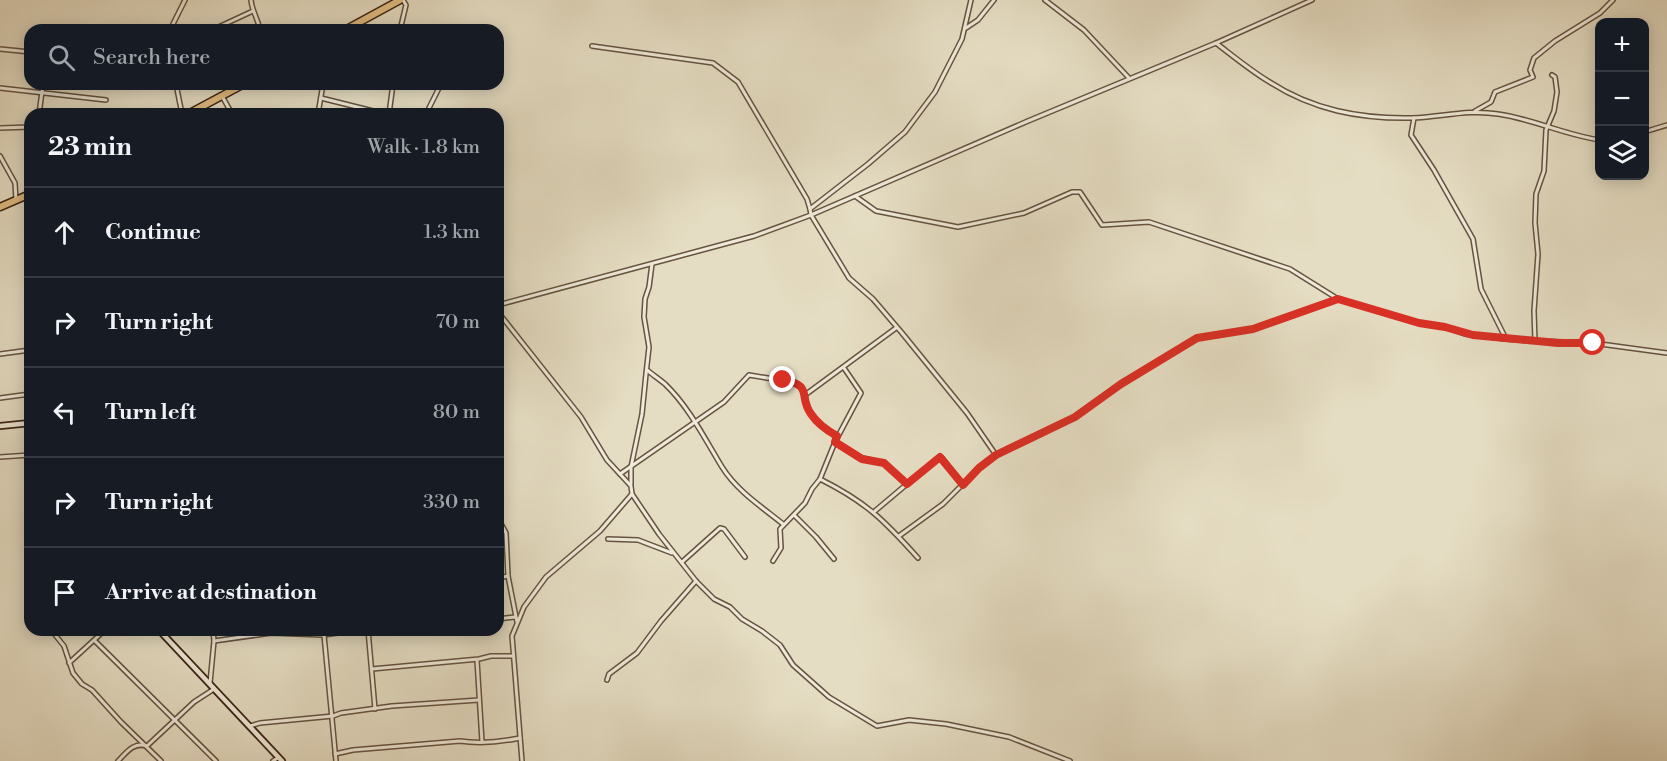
<!DOCTYPE html>
<meta charset="utf-8">
<style>
body{margin:0;font-family:"Libre Bodoni",serif;background:#242831;color:#f1f3f6}
.controls{position:absolute;right:18px;top:18px;display:grid;overflow:hidden;border-radius:12px;box-shadow:0 3px 15px #0003}
.controls button{width:54px;height:54px;display:grid;place-items:center;padding:0;border:0;border-bottom:2px solid #363941;background:#171b24;color:#f1f3f6;font:30px sans-serif}
.stop{position:absolute;width:18px;height:18px;margin:-14px;border:4px solid #d93025;border-radius:50%;background:#fff}
.stop.end{background:#d93025;border-color:#fff;box-shadow:0 2px 6px #0008}
.list{margin:0;padding:0;list-style:none}
h2{display:flex;justify-content:space-between;align-items:center;height:78px;margin:0;padding:0 24px;font-size:26px}
h2 small{font-size:20px;font-weight:400;color:#9ea1a6}
.list li{display:grid;grid-template-columns:39px 1fr auto;gap:18px;align-items:center;box-sizing:border-box;height:90px;padding:0 24px;border-top:2px solid #363941}
.list b{display:block;font-size:22px;white-space:nowrap}
.list em{font-size:20px;font-style:normal;color:#9ea1a6}
.icon{flex:none;width:33px;height:33px;fill:none;stroke:currentColor;stroke-width:2;stroke-linecap:round;stroke-linejoin:round}
.map{position:relative;flex:none;width:1667px;height:761px;overflow:hidden}
.search{position:absolute;background:#171b24;box-shadow:0 3px 15px #0003;left:24px;top:24px;width:480px;height:66px;display:flex;align-items:center;gap:15px;box-sizing:border-box;padding:0 21px;border-radius:18px;color:#9ea1a6;font-size:22px}
.panel{position:absolute;background:#171b24;box-shadow:0 3px 15px #0003;left:24px;top:108px;width:480px;height:528px;border-radius:18px}
.map>svg:first-child{display:block}
.lines{fill:none;stroke-linecap:round;stroke-linejoin:round}
.street-casing{stroke:#665340;stroke-width:6}
.secondary-casing{stroke:#3b2515;stroke-width:8}
.highway-casing{stroke:#3b2515;stroke-width:9}
.street{stroke:#eee9d8;stroke-width:3}
.secondary{stroke:#eee9d8;stroke-width:4.5}
.highway{stroke:#e2be82;stroke-width:6}
.route{stroke:#d93025;stroke-width:8}
</style>
<div class="map">
<svg width="1667" height="761" viewBox="0 0 1667 761">
<rect width="100%" height="100%" fill="#e5ddc3"/>
<filter id="stains"><feTurbulence type="fractalNoise" baseFrequency=".00333" numOctaves="4"/><feColorMatrix values="0 0 0 0 .2 0 0 0 0 .09 0 0 0 0 .02 0 0 0 .5 -.17"/></filter>
<radialGradient id="worn" r=".72"><stop offset=".6" stop-color="#630" stop-opacity="0"/><stop offset="1" stop-color="#630" stop-opacity=".3"/></radialGradient>
<g class="lines">
<g class="street-casing">
<g id="street">
<path d="M251 0C252 11 258 19 260 30"/>
<path d="M1045 0 1084 30 1129 78"/>
<path d="M966 28 978 20 994 0"/>
<path d="M170 30 185 0"/>
<path d="M212 30 253 11"/>
<path d="M400 30 406 5 403 0"/>
<path d="M1216 43C1233 56 1250 70 1268 81 1312 110 1360 119 1412 118 1441 117 1469 109 1498 114 1533 119 1565 135 1600 140"/>
<path d="M592 46 713 63 738 82 807 199 810 209"/>
<path d="M0 49 30 52"/>
<path d="M1552 75 1555 77 1557 92 1554 111 1546 130 1544 171 1536 194 1535 223 1538 254 1534 311 1535 341 1593 343 1667 353"/>
<path d="M176 84 182 114"/>
<path d="M0 88 106 100"/>
<path d="M222 96 232 114"/>
<path d="M321 98 385 114"/>
<path d="M1475 111 1491 102 1495 92 1533 77 1530 70 1534 58 1555 41 1600 13 1613 0"/>
<path d="M39 114 43 84"/>
<path d="M318 114 323 84"/>
<path d="M389 114 393 84"/>
<path d="M426 114 441 84"/>
<path d="M1414 118 1411 135 1434 170 1473 239 1481 289 1506 339 1535 341"/>
<path d="M0 128 30 127"/>
<path d="M1644 132 1667 125"/>
<path d="M0 156 15 183 16 200"/>
<path d="M855 196 876 211 958 227 1024 213 1072 192H1080L1102 225 1149 222 1290 269 1338 299 1419 323 1445 327 1465 334 1506 339"/>
<path d="M498 305 754 236 811 215 810 209 868 164 905 132 935 92 962 39 971 0"/>
<path d="M498 312 581 417 607 460 631 486 632 494 600 531 546 577 524 607 512 636 522 761"/>
<path d="M0 354 30 350"/>
<path d="M647 370C653 375 659 379 665 384 689 407 705 439 722 467 737 491 762 507 783 524"/>
<path d="M805 395C807 415 821 426 837 437"/>
<path d="M0 398 30 394"/>
<path d="M835 442 862 458 884 463 907 484 938 458H942L963 485"/>
<path d="M996 455 967 413 902 333 873 299 849 278 811 215 1028 121 1216 43 1312 0"/>
<path d="M0 457 30 455"/>
<path d="M620 474 724 402 749 375 792 382 801 387 805 395 896 328"/>
<path d="M820 479 835 442 861 393 844 368"/>
<path d="M631 484V467L642 414 646 374 649 347 644 317 645 299 649 287 652 264"/>
<path d="M632 494 659 534 696 581 714 599 730 607 742 619 762 631 780 645 793 665 829 697 877 726 909 720 946 724 1009 737 1070 761"/>
<path d="M875 511 907 484"/>
<path d="M794 515 816 537 834 559"/>
<path d="M500 522 506 533 508 576 517 622"/>
<path d="M899 536 943 504 979 468 996 455 1075 417 1121 384 1197 338 1253 329 1338 299"/>
<path d="M608 539 638 540 672 553"/>
<path d="M773 561 781 548 780 529 805 503 812 489 820 479C866 502 884 520 918 558"/>
<path d="M682 562 720 528 724 529 745 557"/>
<path d="M498 578 508 576"/>
<path d="M498 619 515 617"/>
<path d="M368 630 375 709"/>
<path d="M52 631 64 646 73 673 82 684 92 690 121 722 161 761"/>
<path d="M324 635 336 761"/>
<path d="M95 641 216 761"/>
<path d="M214 641 271 633 323 635 360 630"/>
<path d="M477 660 482 742"/>
<path d="M69 663 105 630"/>
<path d="M372 669 479 659 491 656H513"/>
<path d="M607 680 609 674 637 653 661 621 696 581"/>
<path d="M210 683 214 641 213 630"/>
<path d="M250 726 260 723 333 716 341 713 392 706 479 700"/>
<path d="M335 754 353 750 460 741C480 744 500 742 520 738"/>
<path d="M118 761C127 752 133 742 147 746L194 702 214 689"/>
<path d="M273 761 279 757"/>
</g>
</g>
<g class="secondary-casing">
<g id="secondary">
<path d="M0 426 30 423"/>
<path d="M159 630 282 761"/>
</g>
</g>
<g class="highway-casing">
<g id="highway">
<path d="M345 30 400 0"/>
<path d="M188 114 244 84"/>
<path d="M0 207 30 194"/>
</g>
</g>
<use href="#street" class="street"/>
<use href="#secondary" class="secondary"/>
<use href="#highway" class="highway"/>
</g>
<g class="lines">
<path class="route" d="M783 380C814 385 798 397 811 414 817 423 828 431 837 436L835 442 862 459 884 463 907 484 940 457 963 485 979 468 996 455 1075 417 1121 384 1197 338 1253 329 1338 299 1419 323 1445 327 1473 335 1558 343H1593"/>
</g>
<rect width="100%" height="100%" filter="url(#stains)"/>
<rect width="100%" height="100%" fill="url(#worn)"/>
</svg>
<div class="controls">
<button>+</button>
<button>−</button>
<button><svg class="icon" aria-label="layers" viewBox="0 0 24 24"><path d="M12 4l9 5-9 5-9-5zM3 14l9 5 9-5"/></svg></button>
</div>
<div class="stop" style="left:1593px;top:343px"></div>
<div class="stop end" style="left:783px;top:380px"></div>
<div class="search"><svg class="icon" aria-label="search" viewBox="0 0 24 24"><circle cx="10" cy="10" r="6"/><path d="M15 15l6 6"/></svg>Search here</div>
<section class="panel">
<h2>23 min<small>Walk · 1.8 km</small></h2>
<ul class="list">
<li><svg class="icon" aria-label="ahead" viewBox="0 0 24 24"><path d="M12 20V5M6 11l6-6 6 6"/></svg><div><b>Continue</b></div><em>1.3 km</em></li>
<li><svg class="icon" aria-label="right" viewBox="0 0 24 24"><path d="M7 20v-9h11M14 6l5 5-5 5"/></svg><div><b>Turn right</b></div><em>70 m</em></li>
<li><svg class="icon" aria-label="left" viewBox="0 0 24 24"><path d="M17 20v-9H6M10 6l-5 5 5 5"/></svg><div><b>Turn left</b></div><em>80 m</em></li>
<li><svg class="icon" aria-label="right" viewBox="0 0 24 24"><path d="M7 20v-9h11M14 6l5 5-5 5"/></svg><div><b>Turn right</b></div><em>330 m</em></li>
<li><svg class="icon" aria-label="arrive" viewBox="0 0 24 24"><path d="M6 21V4h12l-3 4 3 4H6"/></svg><div><b>Arrive at destination</b></div></li>
</ul>
</section>
</div>
